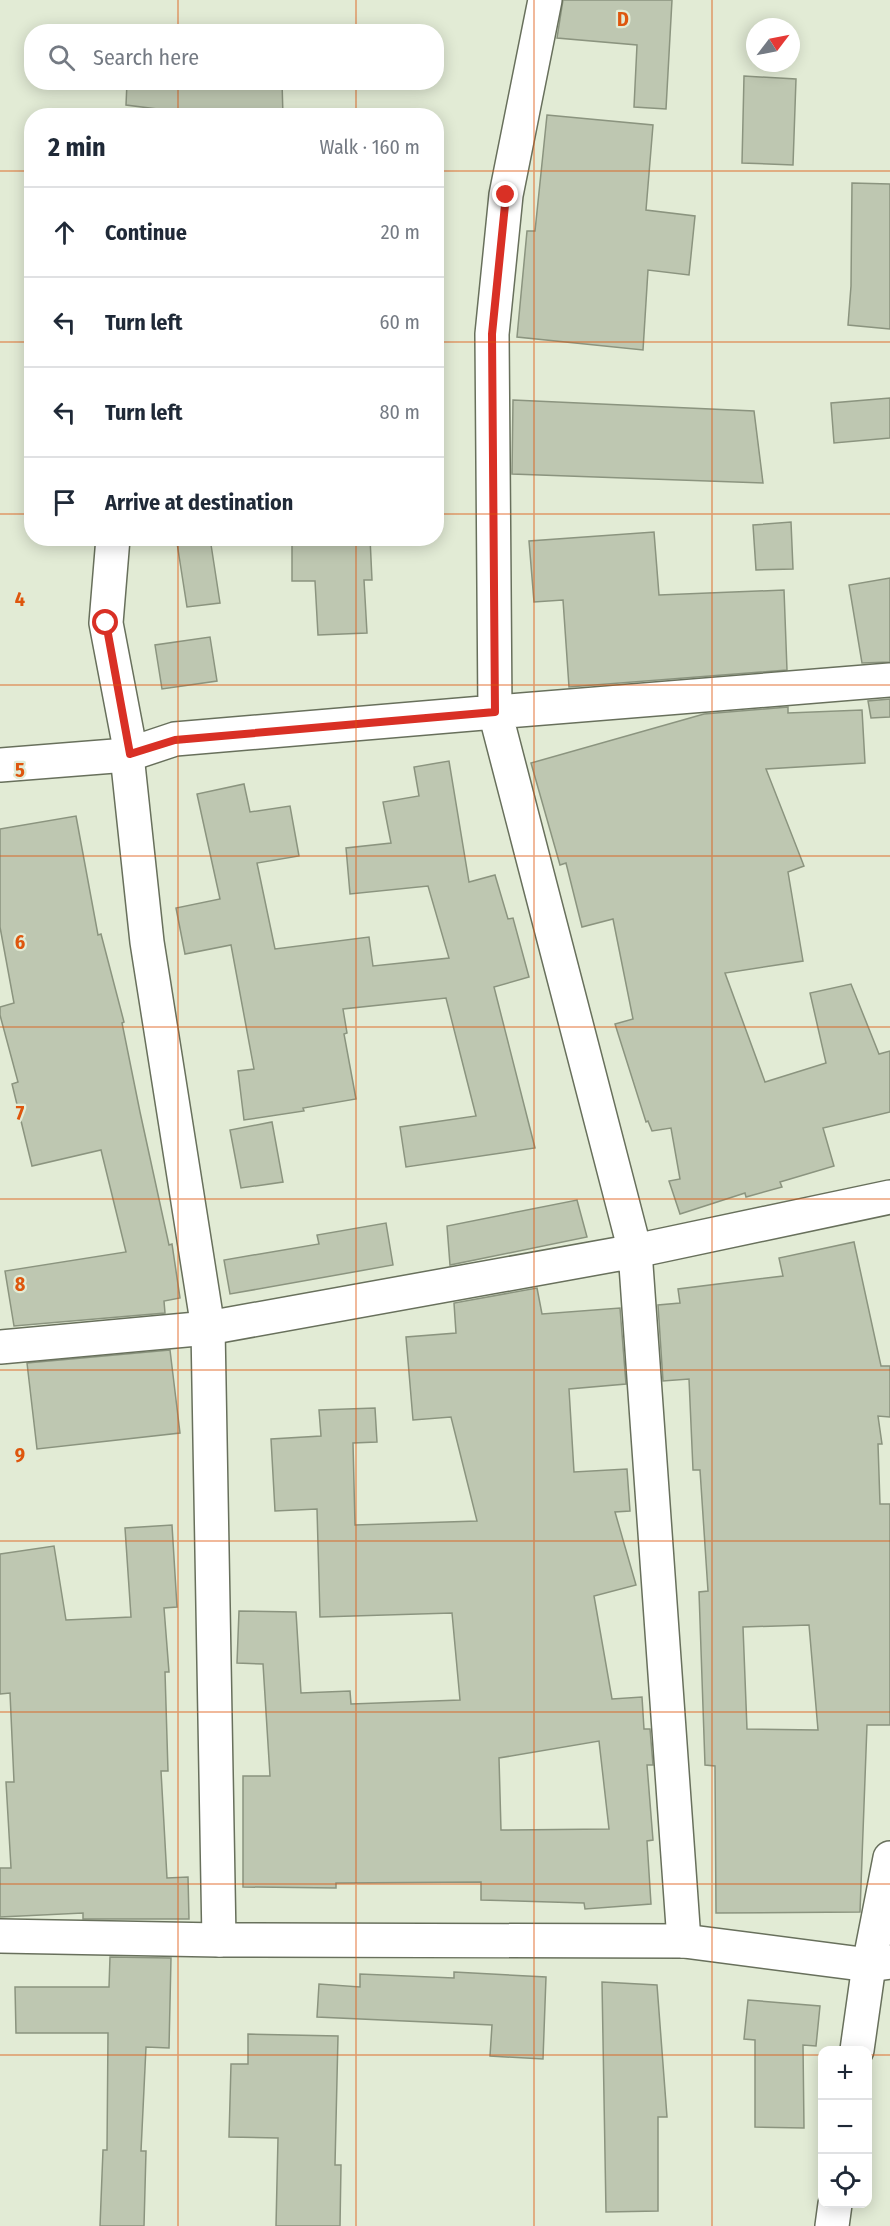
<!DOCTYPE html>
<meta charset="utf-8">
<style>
body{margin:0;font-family:"Fira Sans Condensed",sans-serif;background:#f2f2f3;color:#1f2937}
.controls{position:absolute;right:18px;bottom:18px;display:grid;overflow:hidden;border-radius:12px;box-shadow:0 3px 15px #0003}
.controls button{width:54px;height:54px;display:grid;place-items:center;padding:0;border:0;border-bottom:2px solid #e0e1e3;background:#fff;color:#1f2937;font:30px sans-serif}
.compass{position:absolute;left:746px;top:18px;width:54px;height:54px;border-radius:50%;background:#fff;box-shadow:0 3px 15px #0003;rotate:58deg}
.stop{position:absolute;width:18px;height:18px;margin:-14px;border:4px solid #d93025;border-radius:50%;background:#fff}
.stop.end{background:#d93025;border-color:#fff;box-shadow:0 2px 6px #0008}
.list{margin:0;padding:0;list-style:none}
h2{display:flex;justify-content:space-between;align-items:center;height:78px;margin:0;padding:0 24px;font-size:26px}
h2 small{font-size:20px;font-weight:400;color:#747a83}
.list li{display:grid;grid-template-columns:39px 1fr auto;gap:18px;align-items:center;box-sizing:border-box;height:90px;padding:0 24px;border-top:2px solid #e0e1e3}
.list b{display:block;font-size:22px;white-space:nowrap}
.list em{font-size:20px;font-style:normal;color:#747a83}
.icon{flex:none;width:33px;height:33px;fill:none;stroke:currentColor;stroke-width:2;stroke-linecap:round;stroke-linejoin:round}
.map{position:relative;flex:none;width:890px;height:2226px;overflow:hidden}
.search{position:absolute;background:#fff;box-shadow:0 3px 15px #0003;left:24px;top:24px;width:420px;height:66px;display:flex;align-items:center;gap:15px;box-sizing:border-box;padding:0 21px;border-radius:24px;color:#747a83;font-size:22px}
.panel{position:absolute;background:#fff;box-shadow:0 3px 15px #0003;left:24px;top:108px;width:420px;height:438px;border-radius:24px}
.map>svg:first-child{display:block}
.building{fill:#bec7b1;stroke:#8b947f;stroke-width:1.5;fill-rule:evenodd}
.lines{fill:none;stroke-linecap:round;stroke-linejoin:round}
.street-casing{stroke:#68705c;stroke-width:36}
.street{stroke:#fff;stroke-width:33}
.route{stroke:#d93025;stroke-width:8}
.grid{fill:none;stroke:#de560d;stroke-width:1.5;stroke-opacity:0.55}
.grid-label{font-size:20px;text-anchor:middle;font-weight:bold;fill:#de560d;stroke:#e2ebd5;stroke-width:4.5;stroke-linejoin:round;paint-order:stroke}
</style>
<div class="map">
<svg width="890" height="2226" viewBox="0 0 890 2226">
<rect width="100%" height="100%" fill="#e2ebd5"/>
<g class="building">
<path d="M563 0H672L666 109 634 107 637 45 557 38Z"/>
<path d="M744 76 796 79 793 165 742 163Z"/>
<path d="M127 82H282L283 116H213L126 105Z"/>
<path d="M547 115 653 125 646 210 695 216 689 275 648 270 643 350 517 337 527 231H535Z"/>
<path d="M852 183 890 184V329L848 325 851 286Z"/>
<path d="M890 398V438L834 443 831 403Z"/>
<path d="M513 400 754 411 763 483 512 474Z"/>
<path d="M791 522 793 569 756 570 753 525Z"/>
<path d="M654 532 659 595 784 590 787 670 569 687 563 600 534 602 529 541Z"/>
<path d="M210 538 220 603 187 607 177 543Z"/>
<path d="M292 538H370L372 580H364L367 633 318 635 315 581H292Z"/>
<path d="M890 578V662L862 663 849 585Z"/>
<path d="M210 637 217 681 162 689 155 645Z"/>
<path d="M890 699V717L871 718 868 701Z"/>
<path d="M788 707V713L862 710 865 763 766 769 804 866 788 872 803 961 725 973 765 1082 826 1063 810 993 851 984 879 1054 890 1051V1112L823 1128 834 1166 780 1182 782 1187 746 1197 745 1193 680 1214 669 1181 680 1179 671 1128 652 1131 648 1121 646 1122 615 1024 633 1019 613 919 582 927 566 863 560 865 531 763 704 714Z"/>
<path d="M449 761 469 882 495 875 508 919 513 918 529 977 494 987 535 1148 406 1167 400 1127 476 1116 446 998 343 1009 347 1033 344 1034 356 1099 303 1108 304 1111 244 1120 238 1071 254 1069 231 945 185 954 176 908 220 899 197 794 244 784 250 812 290 806 299 856 257 863 275 949 369 937 373 966 449 958 428 886 350 894 346 848 391 843 383 802 419 796 414 767Z"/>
<path d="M76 816 98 935 101 934 124 1022 122 1023 140 1112 169 1245 172 1244 180 1298 164 1301 165 1313 14 1326 5 1271 126 1252 101 1150 32 1166 12 1084 18 1082 0 1015V1007L14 1003 0 927V829Z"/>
<path d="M272 1122 283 1182 241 1188 230 1130Z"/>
<path d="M577 1200 587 1237 450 1265 447 1226Z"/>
<path d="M386 1223 393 1265 230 1294 224 1260 319 1244 317 1235Z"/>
<path d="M854 1242 881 1366H890V1417L878 1416 882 1444H878L880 1504H890V1725H867L860 1912 716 1913 715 1766 705 1765 699 1592 708 1591 700 1470H693L689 1379 663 1381 658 1305 680 1303 678 1289 783 1276 779 1258ZM809 1625 818 1730 747 1729 743 1627Z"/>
<path d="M537 1288 542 1314 620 1308 626 1384 569 1389 574 1472 627 1469 630 1511 615 1512 636 1585 594 1596 612 1699 642 1697 644 1729H650L653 1765H647L653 1840 647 1841 651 1904 585 1909 584 1903 481 1900V1882L336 1883V1888L243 1887V1776H270L263 1664 237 1663 239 1611 296 1612 301 1693 350 1691 351 1704 460 1700 452 1613 320 1617 317 1509 275 1511 271 1439 321 1436 319 1410 375 1408 377 1442 353 1443 355 1525 477 1521 451 1417 413 1420 406 1337 456 1333 454 1303ZM599 1741 609 1829 501 1830 499 1758Z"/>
<path d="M170 1350 180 1433 37 1449 27 1363Z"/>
<path d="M172 1525 177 1607 164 1608 169 1672H165L168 1771H161L167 1878 188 1877 189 1919H83V1913L0 1917V1868H11L6 1782H14L10 1693 0 1694V1554L54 1546 66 1620 131 1617 125 1528Z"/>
<path d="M110 1957 171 1958 169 2048 146 2047 141 2151H146L144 2226H100L103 2150H107L108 2033H16L15 1987H109Z"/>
<path d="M454 1972 546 1977 543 2059 490 2056 492 2025 317 2017 319 1984 360 1987V1974L454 1978Z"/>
<path d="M602 1982 657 1985 667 2117H658V2211L606 2212Z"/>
<path d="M748 2000 820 2006 816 2046 803 2045 804 2128 755 2127V2040L744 2039Z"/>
<path d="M248 2034 338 2036 335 2165H341L340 2226H276L278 2138 229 2137 231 2064H248Z"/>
</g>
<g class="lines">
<g class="street-casing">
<g id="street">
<path d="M113 538 106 623 131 754"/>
<path d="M890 680 495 712 635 1251 890 1197"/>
<path d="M127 755 147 942 208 1328 219 1940"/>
<path d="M0 765 127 755 175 739 495 712 492 334 506 195 545 0"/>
<path d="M0 1347 208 1328 635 1251 684 1941"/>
<path d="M0 1936 219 1940 684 1941 869 1965 890 1962"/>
<path d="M857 2050 869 1965 890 1858"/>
<path d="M832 2226 835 2204"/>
</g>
</g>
<use href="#street" class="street"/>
</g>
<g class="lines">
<path class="route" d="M106 623 130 754 175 740 495 712 492 334 506 195"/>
</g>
<path class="grid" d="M178 0V32M356 0V32M534 0V2226M712 0V2226M178 82V116M356 82V116M0 171H32M436 171H890M0 342H32M436 342H890M0 514H32M436 514H890M178 538V2226M356 538V2226M0 685H890M0 856H890M0 1027H890M0 1199H890M0 1370H890M0 1541H890M0 1712H890M0 1884H890M0 2055H822M868 2055H890"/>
<g class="grid-label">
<text x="623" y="26">D</text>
<text x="20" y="606">4</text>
<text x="20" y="777">5</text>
<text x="20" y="949">6</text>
<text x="20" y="1120">7</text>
<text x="20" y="1291">8</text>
<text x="20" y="1462">9</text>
</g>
</svg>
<div class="controls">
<button>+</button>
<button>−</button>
<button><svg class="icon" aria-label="locate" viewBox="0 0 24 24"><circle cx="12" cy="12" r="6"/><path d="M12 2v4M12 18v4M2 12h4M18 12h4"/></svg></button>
</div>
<svg class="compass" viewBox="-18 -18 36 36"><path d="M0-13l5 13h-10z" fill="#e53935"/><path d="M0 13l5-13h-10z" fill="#747a83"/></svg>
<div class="stop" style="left:106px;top:623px"></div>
<div class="stop end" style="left:506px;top:195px"></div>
<div class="search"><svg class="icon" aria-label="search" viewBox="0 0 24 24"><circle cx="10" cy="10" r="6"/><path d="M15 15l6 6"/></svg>Search here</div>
<section class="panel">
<h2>2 min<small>Walk · 160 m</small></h2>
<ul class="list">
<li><svg class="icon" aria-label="ahead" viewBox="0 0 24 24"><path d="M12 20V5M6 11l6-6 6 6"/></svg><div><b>Continue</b></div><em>20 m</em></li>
<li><svg class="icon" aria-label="left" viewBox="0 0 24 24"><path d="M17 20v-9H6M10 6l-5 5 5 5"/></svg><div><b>Turn left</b></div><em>60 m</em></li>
<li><svg class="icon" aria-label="left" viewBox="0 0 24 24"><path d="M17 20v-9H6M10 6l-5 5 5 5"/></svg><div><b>Turn left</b></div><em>80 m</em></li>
<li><svg class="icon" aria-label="arrive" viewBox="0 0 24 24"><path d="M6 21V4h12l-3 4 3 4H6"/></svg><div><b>Arrive at destination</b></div></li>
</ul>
</section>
</div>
